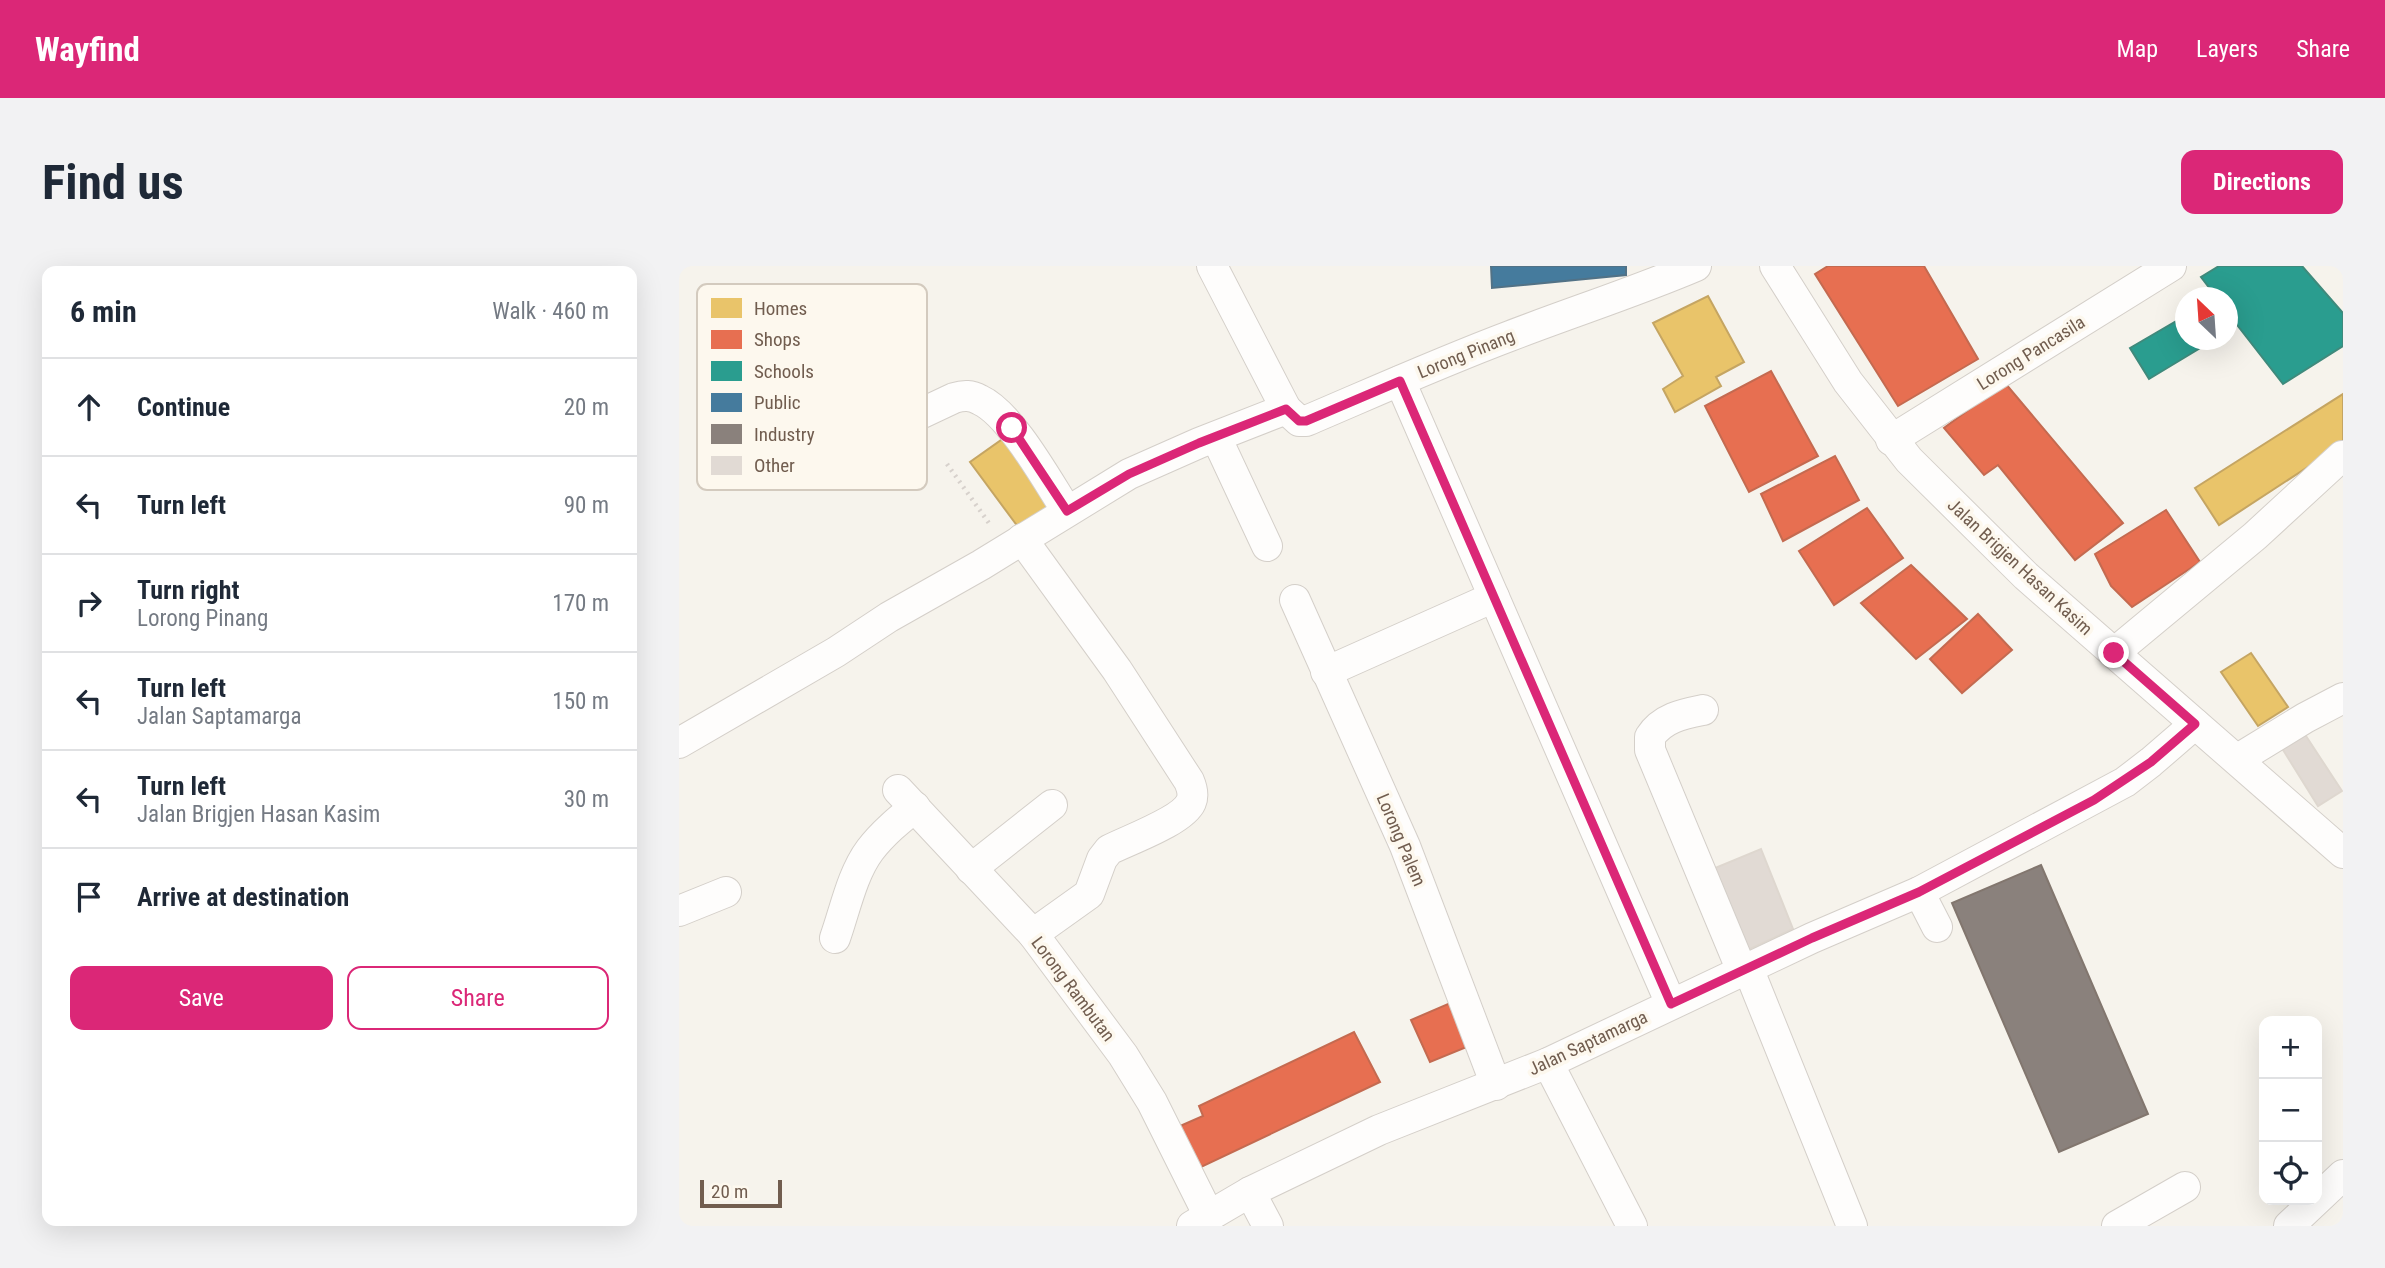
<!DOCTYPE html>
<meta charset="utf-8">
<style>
body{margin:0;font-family:"Roboto Condensed",sans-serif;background:#f2f2f3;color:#1f2937}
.controls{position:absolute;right:21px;bottom:21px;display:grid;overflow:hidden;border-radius:14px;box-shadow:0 7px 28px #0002}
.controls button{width:63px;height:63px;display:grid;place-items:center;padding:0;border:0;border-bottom:2px solid #e0e1e3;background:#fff;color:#1f2937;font:35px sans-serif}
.compass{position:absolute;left:1496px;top:21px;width:63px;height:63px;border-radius:50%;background:#fff;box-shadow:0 7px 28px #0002;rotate:335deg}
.scale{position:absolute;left:21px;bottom:18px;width:82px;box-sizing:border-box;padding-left:7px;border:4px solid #715d4f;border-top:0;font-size:19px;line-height:24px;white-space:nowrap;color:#715d4f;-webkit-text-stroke:5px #fdf8ee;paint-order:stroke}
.stop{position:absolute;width:21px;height:21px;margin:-16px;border:5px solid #db2777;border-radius:50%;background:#fff}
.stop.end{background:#db2777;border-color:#fff;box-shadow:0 2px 7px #0008}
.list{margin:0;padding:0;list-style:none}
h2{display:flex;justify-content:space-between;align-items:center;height:91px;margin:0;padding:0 28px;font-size:30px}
h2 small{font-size:23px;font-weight:400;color:#747a83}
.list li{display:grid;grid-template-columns:46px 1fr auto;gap:21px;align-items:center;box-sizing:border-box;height:98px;padding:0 28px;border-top:2px solid #e0e1e3}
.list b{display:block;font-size:26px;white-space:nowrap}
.list p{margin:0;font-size:23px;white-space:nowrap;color:#747a83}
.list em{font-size:23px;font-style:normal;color:#747a83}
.actions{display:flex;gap:14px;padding:21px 28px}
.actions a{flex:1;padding:16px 0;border:2px solid #db2777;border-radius:14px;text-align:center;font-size:24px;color:#db2777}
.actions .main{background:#db2777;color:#fff}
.icon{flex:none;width:38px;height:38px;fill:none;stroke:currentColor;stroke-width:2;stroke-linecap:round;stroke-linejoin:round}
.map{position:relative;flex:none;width:1664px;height:960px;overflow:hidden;border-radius:14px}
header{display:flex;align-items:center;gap:42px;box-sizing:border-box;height:98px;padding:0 35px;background:#db2777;color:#fff}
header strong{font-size:33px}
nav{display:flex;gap:38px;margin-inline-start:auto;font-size:24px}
.intro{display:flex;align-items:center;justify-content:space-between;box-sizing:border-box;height:168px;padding:0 42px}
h1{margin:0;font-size:49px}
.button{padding:18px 32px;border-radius:14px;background:#db2777;color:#fff;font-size:24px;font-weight:700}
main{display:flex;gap:42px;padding:0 42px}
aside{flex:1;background:#fff;border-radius:14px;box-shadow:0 7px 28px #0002}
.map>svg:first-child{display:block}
.homes{fill:#e9c46a;stroke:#c5a562;stroke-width:2}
.shops{fill:#e76f51;stroke:#c46a50;stroke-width:2}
.schools{fill:#2a9d8f;stroke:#3f8a7c;stroke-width:2}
.public{fill:#457b9d;stroke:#527286;stroke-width:2}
.industry{fill:#8a817c;stroke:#82766e;stroke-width:2}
.building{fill:#e1dad4;stroke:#ded7cf;stroke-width:2}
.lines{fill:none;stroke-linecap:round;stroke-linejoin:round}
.minor-casing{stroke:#d4cfc9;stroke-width:32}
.path{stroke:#d7d1cc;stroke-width:4.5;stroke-dasharray:2 5;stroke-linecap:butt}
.minor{stroke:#fefdfc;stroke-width:30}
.route{stroke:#db2777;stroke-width:9}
.labels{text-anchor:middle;stroke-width:7;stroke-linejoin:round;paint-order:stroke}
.street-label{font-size:18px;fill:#715d4f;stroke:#fdf8ee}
.key{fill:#fdf8ee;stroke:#d3cabe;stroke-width:2}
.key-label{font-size:19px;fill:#715d4f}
</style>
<header>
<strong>Wayfind</strong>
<nav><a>Map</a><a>Layers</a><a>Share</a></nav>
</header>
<div class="intro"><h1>Find us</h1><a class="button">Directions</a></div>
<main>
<aside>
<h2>6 min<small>Walk · 460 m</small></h2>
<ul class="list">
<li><svg class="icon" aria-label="ahead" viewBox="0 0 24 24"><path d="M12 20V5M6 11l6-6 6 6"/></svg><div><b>Continue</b></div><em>20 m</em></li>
<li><svg class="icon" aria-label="left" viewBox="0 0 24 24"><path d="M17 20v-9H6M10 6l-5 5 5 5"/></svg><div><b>Turn left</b></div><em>90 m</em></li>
<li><svg class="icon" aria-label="right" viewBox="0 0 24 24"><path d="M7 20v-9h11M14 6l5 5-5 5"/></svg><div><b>Turn right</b><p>Lorong Pinang</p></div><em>170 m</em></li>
<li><svg class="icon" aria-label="left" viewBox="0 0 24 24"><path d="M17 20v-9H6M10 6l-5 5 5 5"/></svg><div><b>Turn left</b><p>Jalan Saptamarga</p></div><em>150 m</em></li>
<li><svg class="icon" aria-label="left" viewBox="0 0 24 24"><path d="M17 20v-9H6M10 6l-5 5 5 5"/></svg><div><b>Turn left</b><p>Jalan Brigjen Hasan Kasim</p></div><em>30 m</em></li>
<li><svg class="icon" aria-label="arrive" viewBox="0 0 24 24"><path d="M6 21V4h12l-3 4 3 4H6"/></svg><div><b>Arrive at destination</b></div></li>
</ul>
<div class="actions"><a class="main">Save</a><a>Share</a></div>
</aside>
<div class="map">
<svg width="1664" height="960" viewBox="0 0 1664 960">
<rect width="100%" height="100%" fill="#f6f3ec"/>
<g class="homes">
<path d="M1029 30 1065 96 1037 111 1042 120 996 146 984 123 1004 110 974 57Z"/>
<path d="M1664 128V178L1540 259 1516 222Z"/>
<path d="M325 172 375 242 342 265 291 196Z"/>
<path d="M1572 387 1609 441 1579 460 1542 406Z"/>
</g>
<g class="shops">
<path d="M1149 0H1245L1299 93 1219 140 1136 8Z"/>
<path d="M1092 105 1139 190 1070 226 1026 140Z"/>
<path d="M1326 117 1444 257 1396 294 1319 199 1305 209 1265 162Z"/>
<path d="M1156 190 1180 234 1104 275 1082 228Z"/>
<path d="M1188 242 1224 292 1155 339 1120 285Z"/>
<path d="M1487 244 1521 296 1453 341 1432 320 1416 288Z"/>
<path d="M1232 299 1288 353 1237 393 1182 337Z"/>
<path d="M1299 348 1333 384 1283 427 1251 393Z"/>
<path d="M776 735 795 778 751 796 732 754Z"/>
<path d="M675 766 701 816 520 902 501 860 524 850 520 840Z"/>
</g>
<g class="schools">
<path d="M1540 0H1623L1664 47V80L1604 118 1548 46V32H1538L1522 11Z"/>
<path d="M1506 50V74L1533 75 1470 113 1451 82Z"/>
</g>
<path class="public" d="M812 0H947V9L813 22Z"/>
<path class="industry" d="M1362 599 1469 848 1380 886 1273 637Z"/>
<g class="building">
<path d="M1625 467 1663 525 1639 540 1601 479Z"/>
<path d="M1082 583 1114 663 1058 689 1024 607Z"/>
</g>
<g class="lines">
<g class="minor-casing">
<g id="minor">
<path d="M533 0 607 143 620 155H627C695 126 762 96 831 70 893 46 956 26 1017 0"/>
<path d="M1096 0 1169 116 1230 194 1347 310 1664 587"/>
<path d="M721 115 992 738"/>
<path d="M537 171 588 280"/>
<path d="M188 173 275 132C285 129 292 129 301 134 332 148 369 216 388 245"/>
<path d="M1212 174 1492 0"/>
<path d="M343 273 438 404 510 515C513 522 515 529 512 536 504 555 449 574 430 584L423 593 410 628 354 668"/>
<path d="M616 334 726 580 817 819"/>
<path d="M1435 387 1576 270 1663 190"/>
<path d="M647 406 815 331"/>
<path d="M1024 444C1004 448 983 452 971 471V484L1063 705"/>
<path d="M0 477 157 386 210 351 302 299 450 208 520 177 607 143"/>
<path d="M1559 493 1626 452 1664 432"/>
<path d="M219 524 354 668 444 789 473 836 530 950"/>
<path d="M292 603 373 539"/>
<path d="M1240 626 1258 661"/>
<path d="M0 645 47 626"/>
<path d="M156 672C166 644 173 608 191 584 204 567 220 554 236 541"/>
<path d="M1069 702 1173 960"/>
<path d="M869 797 953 960"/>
<path d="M571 926 589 960"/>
<path d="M513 960 571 926 700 864 869 797 1133 672 1240 626 1446 516 1472 496 1516 458"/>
<path d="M1438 960 1506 921"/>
<path d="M1610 960 1664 909"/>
</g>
</g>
<path class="path" d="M268 198 312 260"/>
<use href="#minor" class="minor"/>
</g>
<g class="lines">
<path class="route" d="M333 162 388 245 450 208 520 177 607 143 620 155H627L721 115 992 738 1133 672 1240 626 1415 534 1472 496 1516 458 1435 387"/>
</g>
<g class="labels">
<g class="street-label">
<text transform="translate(1352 87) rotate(-32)" y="6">Lorong Pancasila</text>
<text transform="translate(787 88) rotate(-22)" y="6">Lorong Pinang</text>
<text transform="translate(1341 301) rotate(43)" y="6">Jalan Brigjen Hasan Kasim</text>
<text transform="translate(722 574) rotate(67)" y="6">Lorong Palem</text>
<text transform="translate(394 723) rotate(53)" y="6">Lorong Rambutan</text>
<text transform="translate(909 777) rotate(-25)" y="6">Jalan Saptamarga</text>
</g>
</g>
<rect x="18" y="18" width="230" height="206" rx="10" class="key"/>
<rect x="32" y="32" width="31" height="20" fill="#e9c46a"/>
<rect x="32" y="64" width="31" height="19" fill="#e76f51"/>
<rect x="32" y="95" width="31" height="20" fill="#2a9d8f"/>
<rect x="32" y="127" width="31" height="19" fill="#457b9d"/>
<rect x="32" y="158" width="31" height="20" fill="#8a817c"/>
<rect x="32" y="190" width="31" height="19" fill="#e1dad4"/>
<g class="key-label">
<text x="75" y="49">Homes</text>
<text x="75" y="80">Shops</text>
<text x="75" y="112">Schools</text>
<text x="75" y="143">Public</text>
<text x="75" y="175">Industry</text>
<text x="75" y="206">Other</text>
</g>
</svg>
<div class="controls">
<button>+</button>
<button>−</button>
<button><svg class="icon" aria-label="locate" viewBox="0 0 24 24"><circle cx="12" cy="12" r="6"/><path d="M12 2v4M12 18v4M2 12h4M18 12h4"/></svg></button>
</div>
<svg class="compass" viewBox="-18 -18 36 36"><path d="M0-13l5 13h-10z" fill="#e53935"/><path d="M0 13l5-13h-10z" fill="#747a83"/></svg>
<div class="scale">20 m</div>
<div class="stop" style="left:333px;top:162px"></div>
<div class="stop end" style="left:1435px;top:387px"></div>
</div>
</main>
